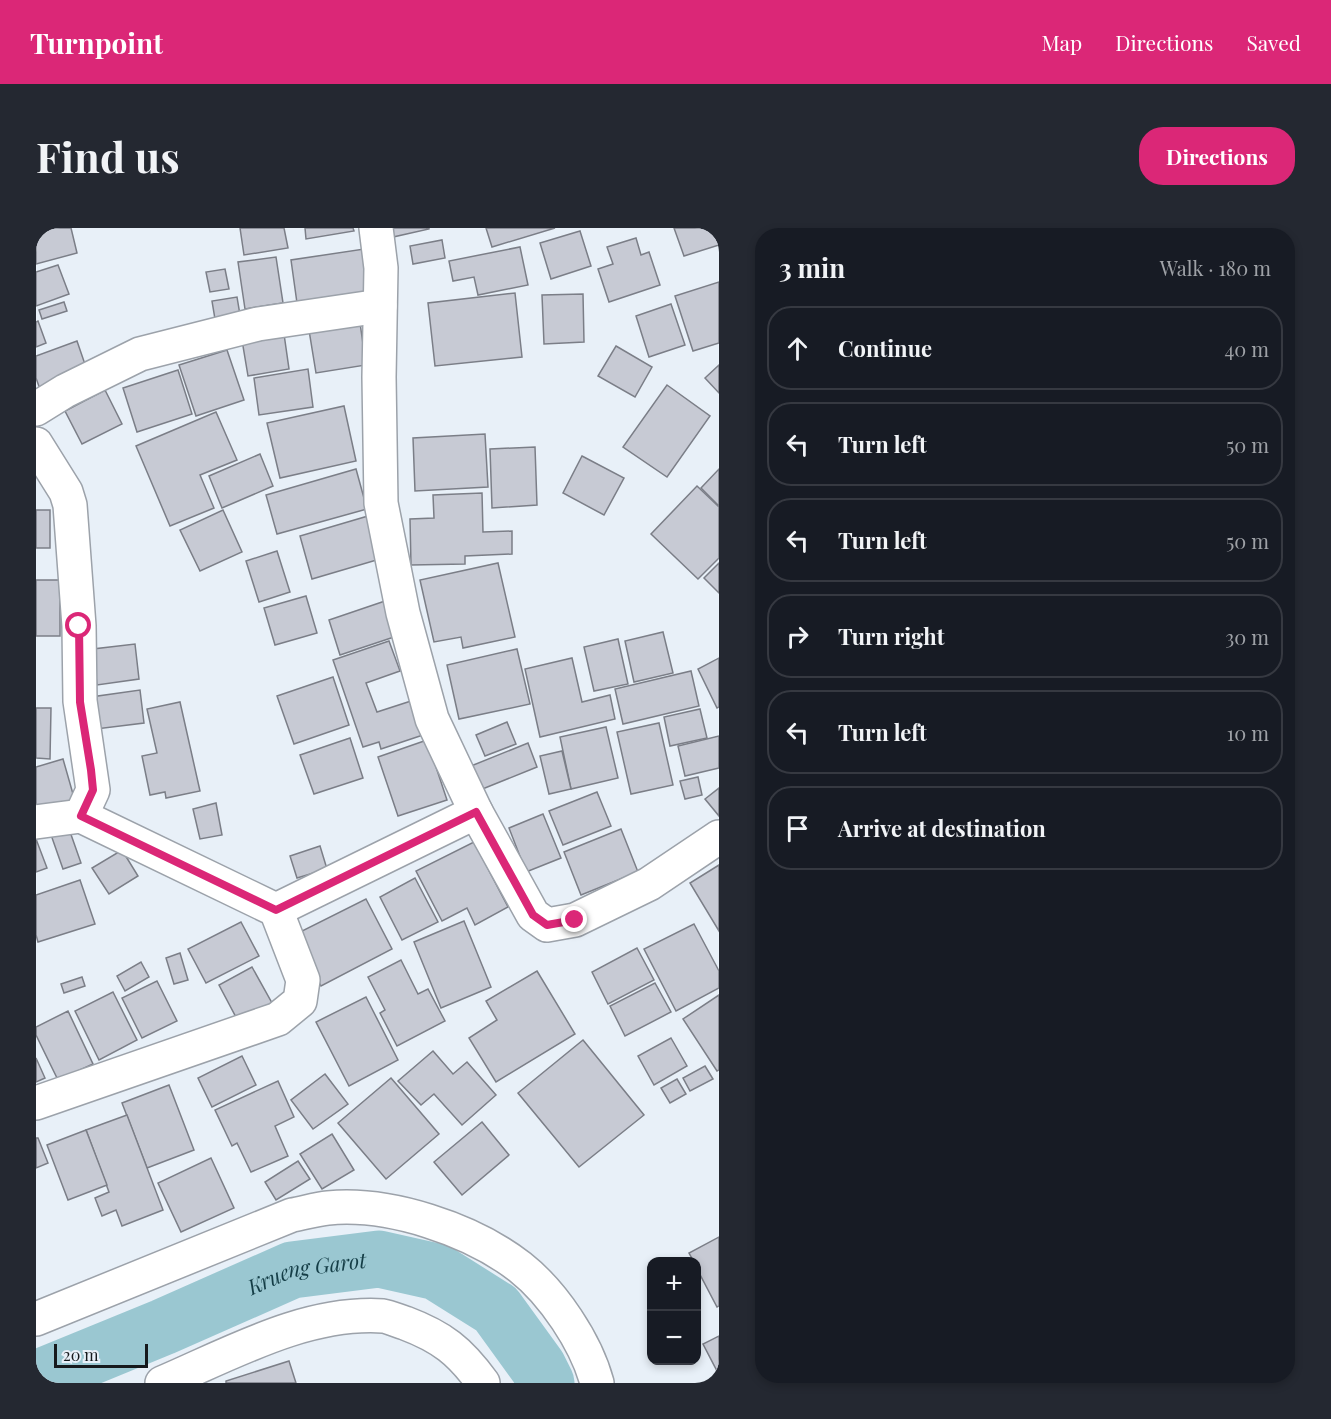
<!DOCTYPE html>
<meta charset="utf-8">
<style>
body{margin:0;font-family:"Playfair Display",serif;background:#242831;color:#f1f3f6}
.controls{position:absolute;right:18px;bottom:18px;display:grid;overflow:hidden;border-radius:12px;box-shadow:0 3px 9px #0003}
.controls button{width:54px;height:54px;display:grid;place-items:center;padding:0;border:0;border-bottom:2px solid #363941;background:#171b24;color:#f1f3f6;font:30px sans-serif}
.scale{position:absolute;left:18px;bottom:15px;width:94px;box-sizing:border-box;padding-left:6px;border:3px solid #16191c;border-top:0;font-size:16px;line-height:21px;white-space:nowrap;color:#16191c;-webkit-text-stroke:4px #e8f0f8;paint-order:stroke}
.stop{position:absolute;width:18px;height:18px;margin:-14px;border:4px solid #db2777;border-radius:50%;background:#fff}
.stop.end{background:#db2777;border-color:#fff;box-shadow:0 2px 6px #0008}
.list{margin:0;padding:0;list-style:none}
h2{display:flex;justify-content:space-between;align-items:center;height:78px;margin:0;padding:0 24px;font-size:26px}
h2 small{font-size:20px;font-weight:400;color:#9ea1a6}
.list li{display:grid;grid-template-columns:39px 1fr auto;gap:18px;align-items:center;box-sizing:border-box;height:84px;margin:0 12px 12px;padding:0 12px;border:2px solid #363941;border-radius:24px}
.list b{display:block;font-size:22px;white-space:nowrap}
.list em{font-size:20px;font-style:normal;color:#9ea1a6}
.icon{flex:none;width:33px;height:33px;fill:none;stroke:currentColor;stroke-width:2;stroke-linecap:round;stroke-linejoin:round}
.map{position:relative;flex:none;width:683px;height:1155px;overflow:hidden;border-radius:24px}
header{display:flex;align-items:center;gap:36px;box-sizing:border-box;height:84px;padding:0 30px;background:#db2777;color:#fff}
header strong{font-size:28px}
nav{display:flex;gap:33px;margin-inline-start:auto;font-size:21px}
.intro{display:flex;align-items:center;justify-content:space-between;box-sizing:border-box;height:144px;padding:0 36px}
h1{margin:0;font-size:42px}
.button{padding:15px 27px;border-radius:24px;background:#db2777;color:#fff;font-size:21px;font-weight:700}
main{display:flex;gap:36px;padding:0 36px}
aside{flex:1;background:#171b24;border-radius:24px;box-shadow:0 3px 9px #0003}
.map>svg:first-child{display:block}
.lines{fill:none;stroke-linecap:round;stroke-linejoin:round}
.river{stroke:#9ac7d1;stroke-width:57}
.building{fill:#c7cad4;stroke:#7b7e87;stroke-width:1.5}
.street-casing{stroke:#9ca2aa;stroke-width:36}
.street{stroke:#fff;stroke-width:33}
.route{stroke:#db2777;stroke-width:8}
.labels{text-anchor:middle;stroke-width:4.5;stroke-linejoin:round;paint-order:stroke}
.water-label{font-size:21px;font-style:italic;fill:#143d46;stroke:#e8f0f8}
</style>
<header>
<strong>Turnpoint</strong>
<nav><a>Map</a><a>Directions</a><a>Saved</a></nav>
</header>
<div class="intro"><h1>Find us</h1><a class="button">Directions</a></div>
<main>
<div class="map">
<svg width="683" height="1155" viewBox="0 0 683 1155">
<rect width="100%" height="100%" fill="#e8f0f8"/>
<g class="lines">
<path class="river" id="s1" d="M0 1151 127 1099 256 1042 343 1031 401 1044 460 1081 502 1139 510 1155"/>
</g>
<g class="building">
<path d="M0 0H35L41 25 0 36Z"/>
<path d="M204 0H248L252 20 208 27Z"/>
<path d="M269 0H317L318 3 270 11Z"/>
<path d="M355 0H393V1L357 9Z"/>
<path d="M450 0H519L456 19Z"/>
<path d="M638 0H683V17L648 28Z"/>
<path d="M544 3 555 38 515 51 504 15Z"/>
<path d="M600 10 605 27 613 24 624 57 573 74 562 41 577 36 571 19Z"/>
<path d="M406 12 409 30 377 36 374 18Z"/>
<path d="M484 19 492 57 442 67 438 49 417 53 413 33Z"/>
<path d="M328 21 335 63 261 75 255 32Z"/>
<path d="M240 29 247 75 209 81 202 34Z"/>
<path d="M22 37 33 66 0 78V44Z"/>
<path d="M189 41 193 61 174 64 170 44Z"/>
<path d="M683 54V115L657 123 639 68Z"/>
<path d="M479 65 486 129 399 138 392 75Z"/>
<path d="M547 66 548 114 508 116 506 67Z"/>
<path d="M201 69 205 93 180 97 176 73Z"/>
<path d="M28 74 31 83 6 91 3 82Z"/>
<path d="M635 76 649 117 613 129 600 88Z"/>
<path d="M323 88 330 137 280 145 272 96Z"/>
<path d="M2 93 10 115 0 119V94Z"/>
<path d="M247 99 253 141 212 148 205 106Z"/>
<path d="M41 113 53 148 5 164 0 150V128Z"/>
<path d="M580 118 616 139 599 169 562 148Z"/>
<path d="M191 122 208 172 160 188 143 137Z"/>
<path d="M683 137V165L669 150Z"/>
<path d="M272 141 277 179 223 187 218 150Z"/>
<path d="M142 142 156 186 101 204 87 160Z"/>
<path d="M631 157 674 188 631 249 587 219Z"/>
<path d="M69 162 86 196 46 216 29 183Z"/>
<path d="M308 178 320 233 244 250 231 195Z"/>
<path d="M180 184 201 232 164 247 178 280 134 298 100 218Z"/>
<path d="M449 206 452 259 379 263 377 210Z"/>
<path d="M499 219 501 277 456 280 454 221Z"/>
<path d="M224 226 237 258 186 280 173 248Z"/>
<path d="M546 228 588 250 568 287 527 265Z"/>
<path d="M320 241 331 281 241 306 230 267Z"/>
<path d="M683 241V278L665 260Z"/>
<path d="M661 258 683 279V330L662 351 615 306Z"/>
<path d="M446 265 447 304 476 303V326L429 328V336L375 337 374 291 398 290 397 267Z"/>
<rect x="0" y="282" width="14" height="38"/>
<path d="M187 282 206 324 164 343 144 302Z"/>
<path d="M332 288 344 331 276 351 264 308Z"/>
<path d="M241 323 254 364 223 374 210 333Z"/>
<path d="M462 335 479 409 427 420 425 409 398 414 384 352Z"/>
<path d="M683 335V365L668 350Z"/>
<rect x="0" y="352" width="24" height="56"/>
<path d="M270 368 281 405 239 417 228 380Z"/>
<path d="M349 373 361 408 304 427 293 392Z"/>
<path d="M627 404 637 445 598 454 589 413Z"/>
<path d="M582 411 592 456 558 463 548 419Z"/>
<path d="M353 413 364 443 330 455 341 484 375 473 387 507 345 521 343 514 327 519 297 432Z"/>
<path d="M99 416 103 451 61 457 57 421Z"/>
<path d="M481 421 494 476 423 491 411 437Z"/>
<path d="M536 430 546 474 574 467 579 491 504 509 489 441Z"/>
<path d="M683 430V479L681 480 662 441Z"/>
<path d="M655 443 663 478 587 496 579 461Z"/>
<path d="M297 449 313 497 258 516 241 468Z"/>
<path d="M104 462 108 495 60 501 55 469Z"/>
<path d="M144 474 164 563 130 570 129 564 114 567 106 528 121 525 111 481Z"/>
<path d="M0 480H15L14 531 0 530Z"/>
<path d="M664 481 671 510 634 518 628 489Z"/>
<path d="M471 494 480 516 449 528 440 507Z"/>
<path d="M623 495 637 557 595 566 581 504Z"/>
<path d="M570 499 582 550 535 561 524 509Z"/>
<path d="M683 508V540L649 548 642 518Z"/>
<path d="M314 510 327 550 278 566 264 527Z"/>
<path d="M391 512 411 572 362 588 342 529Z"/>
<path d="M492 515 501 539 444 562 435 538Z"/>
<path d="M526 523 535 561 513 566 504 528Z"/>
<path d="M27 531 41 580 0 591V539Z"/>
<path d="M662 549 666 567 649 571 644 553Z"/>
<path d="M683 560V588L669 571Z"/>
<path d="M561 564 575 598 527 617 513 583Z"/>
<path d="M180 575 186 607 164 611 157 581Z"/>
<path d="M507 586 525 630 490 644 473 600Z"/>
<path d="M32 598 45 635 27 641 14 604Z"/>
<path d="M585 601 602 644 545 667 528 624Z"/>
<path d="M0 611 11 640 0 644Z"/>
<path d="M438 614 472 679 439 697 431 680 406 693 380 643Z"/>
<path d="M284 618 291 641 261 650 254 628Z"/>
<path d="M86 622 102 648 73 666 56 640Z"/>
<path d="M683 637V703L654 655Z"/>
<path d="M379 650 402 694 366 712 344 669Z"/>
<path d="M44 652 59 696 2 714 0 707V667Z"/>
<path d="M330 671 356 721 285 758 258 707Z"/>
<path d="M428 693 455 759 405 780 378 714Z"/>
<path d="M205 694 223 728 170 755 152 721Z"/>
<path d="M658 696 683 743V760L640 783 608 721Z"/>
<path d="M601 720 618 752 572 776 556 744Z"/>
<path d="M144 725 152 752 138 756 130 730Z"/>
<path d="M365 732 382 766 392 761 409 793 361 818 344 785 349 782 332 749Z"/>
<path d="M105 734 113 749 89 763 81 748Z"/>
<path d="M216 739 236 775 202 793 183 757Z"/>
<path d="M501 743 539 806 460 854 433 810 461 792 450 773Z"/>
<path d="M46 749 49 758 28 765 25 756Z"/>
<path d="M121 753 141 793 106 810 86 770Z"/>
<path d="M619 755 635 784 589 808 574 778Z"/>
<path d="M77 764 101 812 63 832 39 783Z"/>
<path d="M683 767V842L681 843 647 791Z"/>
<path d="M330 769 362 832 313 858 280 794Z"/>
<path d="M32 783 57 836 22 852 0 807V799Z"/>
<path d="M635 810 651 838 618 857 602 828Z"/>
<path d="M547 812 608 887 543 939 482 865Z"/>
<path d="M397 823 417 846 431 834 460 867 426 897 398 866 385 877 362 853Z"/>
<path d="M206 828 220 857 176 879 162 850Z"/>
<path d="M0 830 9 850 0 854Z"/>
<path d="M669 838 677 851 654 863 647 850Z"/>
<path d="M289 846 312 876 277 901 255 872Z"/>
<path d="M355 850 403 906 350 951 302 895Z"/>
<path d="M641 851 650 866 634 875 625 860Z"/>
<path d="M242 853 258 889 239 898 252 928 215 944 201 915 196 918 179 882Z"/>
<path d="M133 857 158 922 111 940 86 875Z"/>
<path d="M91 887 127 982 86 998 80 982 66 988 59 970 73 964 50 902Z"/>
<path d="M446 894 473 927 426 967 398 934Z"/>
<path d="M50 902 71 957 32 972 11 917Z"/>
<path d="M296 906 318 942 286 961 264 926Z"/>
<path d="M0 910H2L12 935 0 940Z"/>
<path d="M175 930 198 980 145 1004 122 955Z"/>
<path d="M262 933 274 951 240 972 229 954Z"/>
<path d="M683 1009V1078L681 1079 660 1039V1034H658L653 1025Z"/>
<path d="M683 1108V1147L667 1116Z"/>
<path d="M253 1133 260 1155H190V1153Z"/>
</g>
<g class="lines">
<g class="street-casing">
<g id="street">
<path d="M340 0 345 40 343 149 345 275 367 385 396 491 440 584 497 687 511 697 539 692 613 656 683 609"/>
<path d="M0 181 29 163 104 126 222 96 344 78"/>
<path d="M0 216 30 264 34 277 43 398 44 473 57 562 45 588"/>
<path d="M0 594 45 588 240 682 267 752 264 773 242 791 0 875"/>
<path d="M240 682 440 584"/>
<path d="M0 1091 256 987C268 985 280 981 292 980 353 974 435 1001 484 1039 517 1065 550 1114 561 1155"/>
<path d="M126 1155C196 1125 270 1083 347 1088 354 1089 362 1093 369 1095 406 1109 424 1123 447 1155"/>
</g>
</g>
<use href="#street" class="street"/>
</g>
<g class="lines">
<path class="route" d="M43 398 44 474 55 542 57 562 45 588 240 682 440 584 497 687 511 697 539 692"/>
</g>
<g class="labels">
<g class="water-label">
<text dy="7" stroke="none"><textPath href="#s1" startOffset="292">Krueng Garot</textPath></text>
</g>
</g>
</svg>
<div class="controls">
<button>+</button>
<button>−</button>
</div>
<div class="scale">20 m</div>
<div class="stop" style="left:43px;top:398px"></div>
<div class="stop end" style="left:539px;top:692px"></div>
</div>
<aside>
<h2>3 min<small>Walk · 180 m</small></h2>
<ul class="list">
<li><svg class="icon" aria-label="ahead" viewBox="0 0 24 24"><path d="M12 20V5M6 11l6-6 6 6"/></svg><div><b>Continue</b></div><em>40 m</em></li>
<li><svg class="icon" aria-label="left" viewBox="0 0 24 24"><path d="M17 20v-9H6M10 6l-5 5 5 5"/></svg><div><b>Turn left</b></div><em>50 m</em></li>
<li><svg class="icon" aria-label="left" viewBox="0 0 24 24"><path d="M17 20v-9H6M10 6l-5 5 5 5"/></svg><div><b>Turn left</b></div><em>50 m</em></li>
<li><svg class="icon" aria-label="right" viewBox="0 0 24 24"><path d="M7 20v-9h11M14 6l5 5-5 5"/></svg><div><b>Turn right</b></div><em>30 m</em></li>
<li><svg class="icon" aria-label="left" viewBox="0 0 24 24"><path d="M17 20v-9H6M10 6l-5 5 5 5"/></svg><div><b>Turn left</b></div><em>10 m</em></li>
<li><svg class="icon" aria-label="arrive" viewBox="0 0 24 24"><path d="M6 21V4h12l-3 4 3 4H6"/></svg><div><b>Arrive at destination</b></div></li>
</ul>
</aside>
</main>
